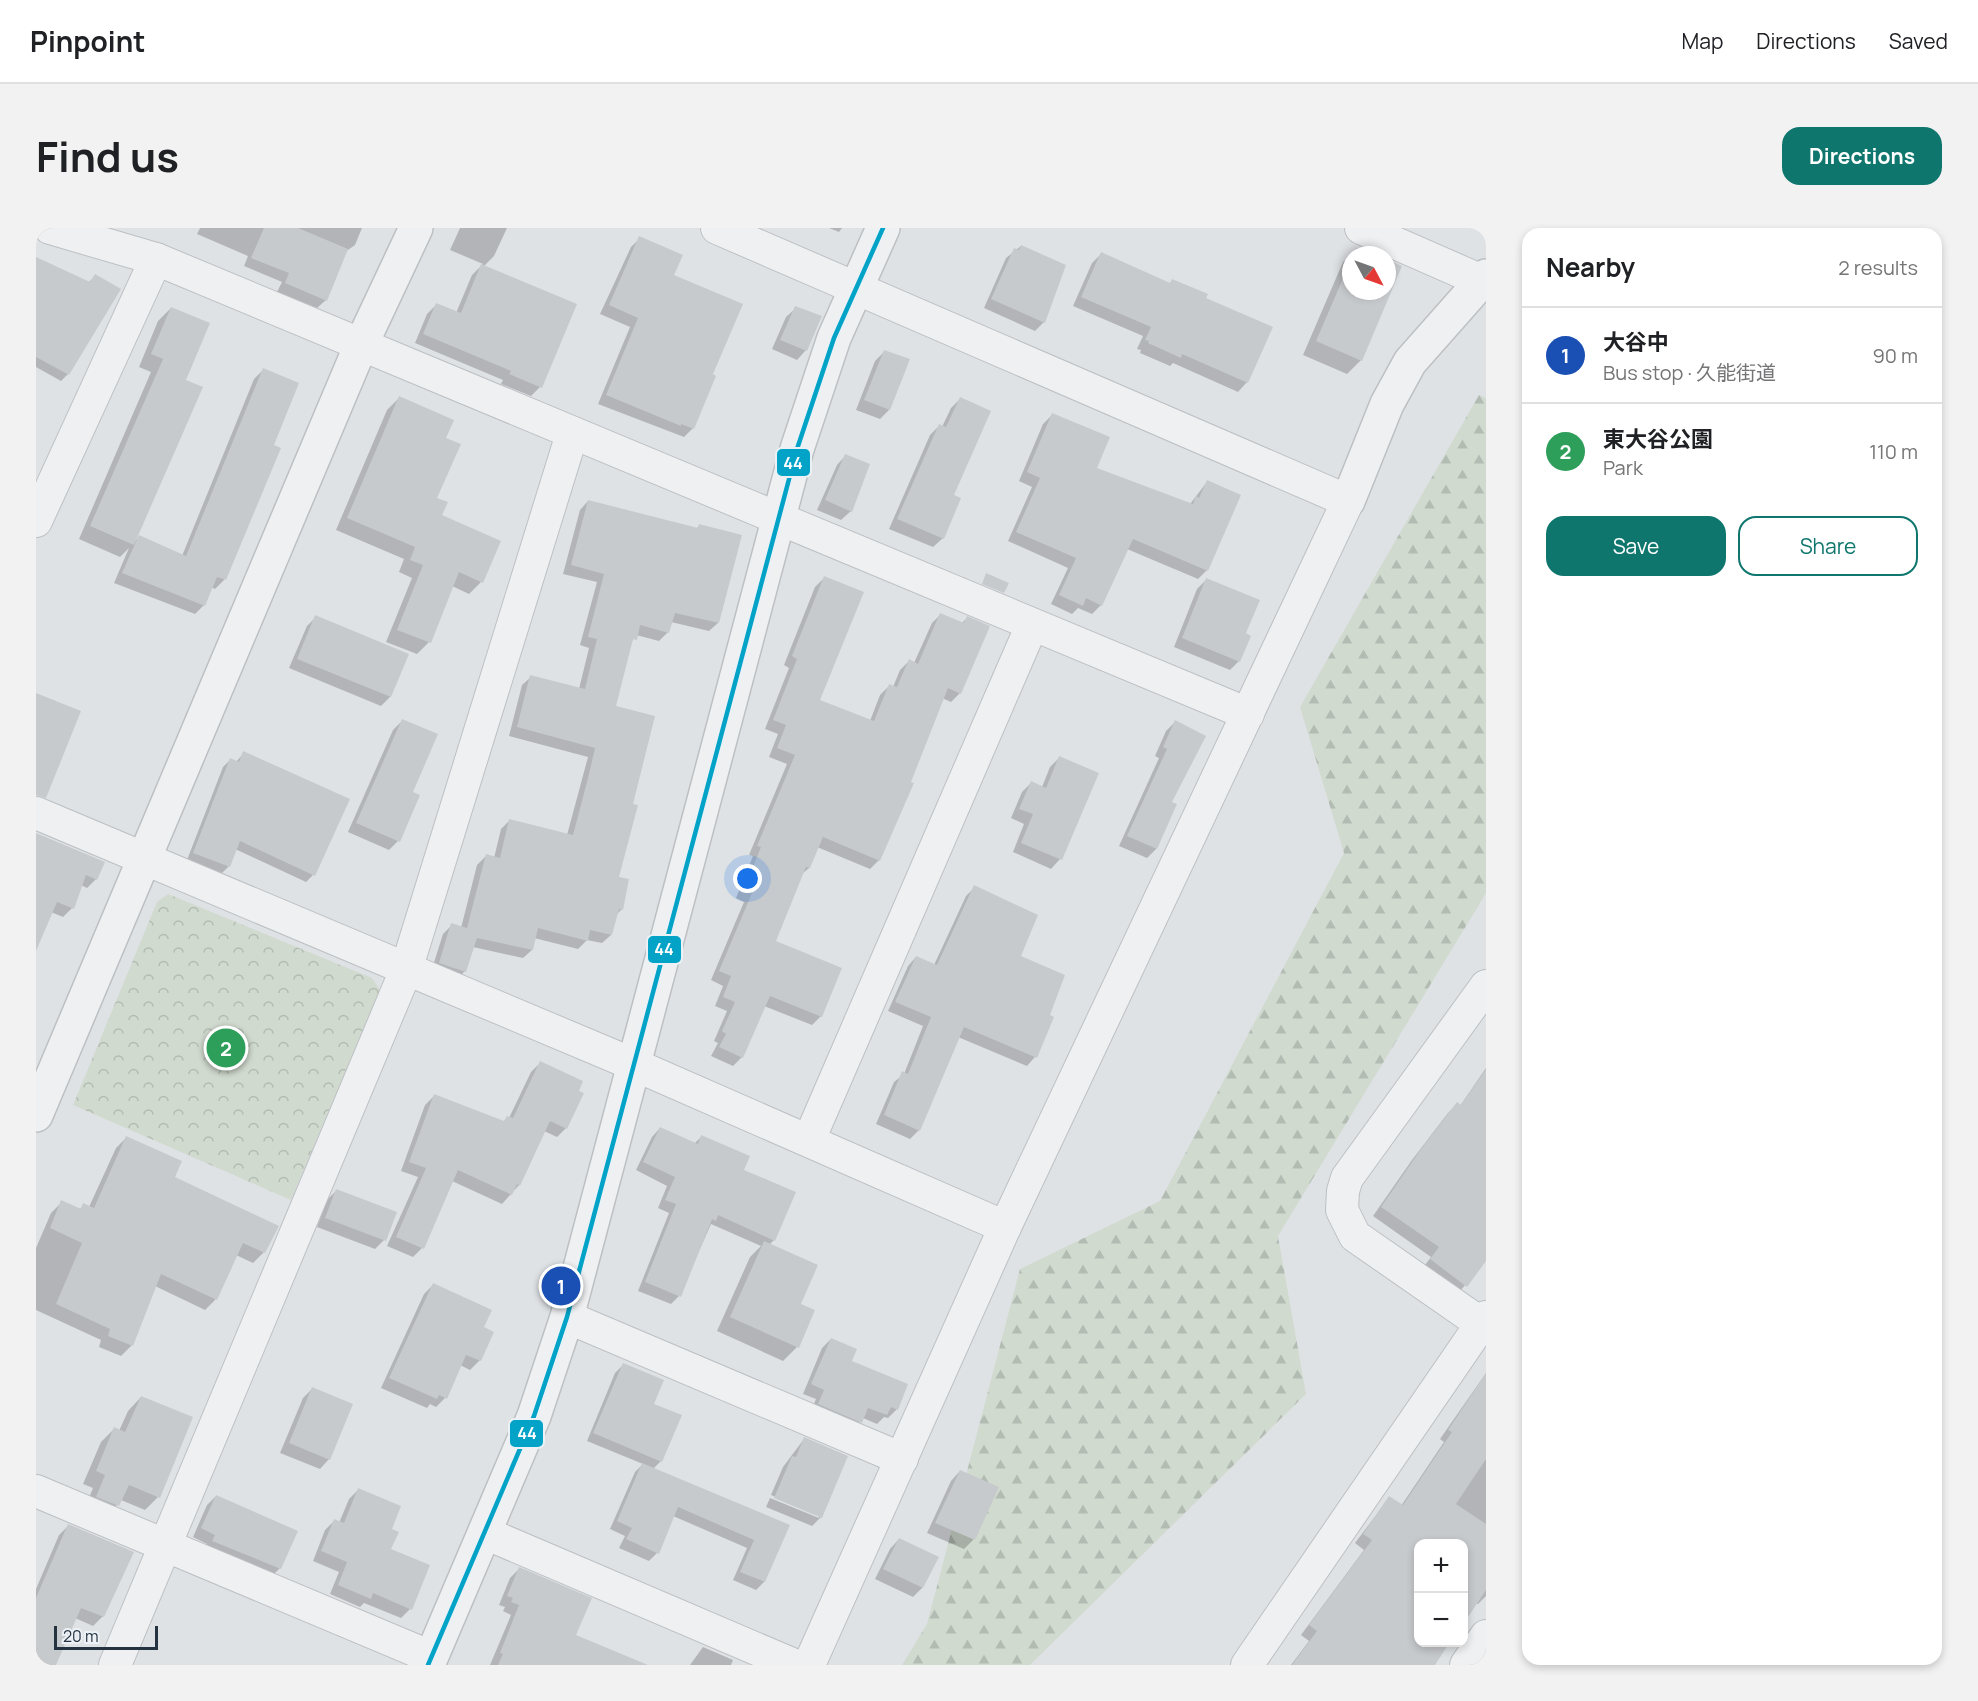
<!DOCTYPE html>
<meta charset="utf-8">
<style>
body{margin:0;font-family:Manrope,"Noto Sans JP",sans-serif;background:#f2f2f2;color:#202124}
.controls{position:absolute;right:18px;bottom:18px;display:grid;overflow:hidden;border-radius:12px;box-shadow:0 3px 9px #0003}
.controls button{width:54px;height:54px;display:grid;place-items:center;padding:0;border:0;border-bottom:2px solid #e0e0e0;background:#fff;color:#202124;font:30px sans-serif}
.compass{position:absolute;left:1306px;top:18px;width:54px;height:54px;border-radius:50%;background:#fff;box-shadow:0 3px 9px #0003;rotate:131deg}
.scale{position:absolute;left:18px;bottom:15px;width:104px;box-sizing:border-box;padding-left:6px;border:3px solid #253240;border-top:0;font-size:16px;line-height:21px;white-space:nowrap;color:#253240;-webkit-text-stroke:4px #ecf1f6;paint-order:stroke}
.you{position:absolute;left:712px;top:651px;width:21px;height:21px;margin:-15px;border:4px solid #fff;border-radius:50%;background:#1a73e8;box-shadow:0 0 0 9px #1a73e833}
.badge{display:grid;place-items:center;width:39px;height:39px;border-radius:50%;background:#0f766e;color:#fff;font-size:20px;font-weight:700}
.pin{position:absolute;translate:-50% -50%;border:3px solid #fff;box-shadow:0 2px 6px #0006}
.list{margin:0;padding:0;list-style:none}
h2{display:flex;justify-content:space-between;align-items:center;height:78px;margin:0;padding:0 24px;font-size:26px}
h2 small{font-size:20px;font-weight:400;color:#757577}
.list li{display:grid;grid-template-columns:39px 1fr auto;gap:18px;align-items:center;box-sizing:border-box;height:96px;padding:0 24px;border-top:2px solid #e0e0e0}
.list b{display:block;font-size:22px;white-space:nowrap}
.list p{margin:0;font-size:20px;white-space:nowrap;color:#757577}
.list em{font-size:20px;font-style:normal;color:#757577}
.actions{display:flex;gap:12px;padding:18px 24px}
.actions a{flex:1;padding:14px 0;border:2px solid #0f766e;border-radius:18px;text-align:center;font-size:21px;color:#0f766e}
.actions .main{background:#0f766e;color:#fff}
.map{position:relative;flex:none;width:1450px;height:1437px;overflow:hidden;border-radius:18px}
header{display:flex;align-items:center;gap:36px;box-sizing:border-box;height:84px;padding:0 30px;background:#fff;border-bottom:2px solid #e0e0e0}
header strong{font-size:28px}
nav{display:flex;gap:33px;margin-inline-start:auto;font-size:21px}
.intro{display:flex;align-items:center;justify-content:space-between;box-sizing:border-box;height:144px;padding:0 36px}
h1{margin:0;font-size:42px}
.button{padding:15px 27px;border-radius:18px;background:#0f766e;color:#fff;font-size:21px;font-weight:700}
main{display:flex;gap:36px;padding:0 36px}
aside{flex:1;background:#fff;border-radius:18px;box-shadow:0 3px 9px #0003}
.map>svg:first-child{display:block}
.forest{fill:url(#forest-firs)}
.park{fill:url(#park-crowns)}
.shadow{fill:#0003}
.building{fill:#c7cacd}
.lines{fill:none;stroke-linecap:round;stroke-linejoin:round}
.minor-casing{stroke:#bdc0c3;stroke-width:34}
.tertiary-casing{stroke:#bdc0c3;stroke-width:36}
.minor{stroke:#eef0f2;stroke-width:32}
.tertiary{stroke:#eef0f2;stroke-width:33}
.bus-1-casing{stroke:#ecf1f6;stroke-width:9}
.bus-1{stroke:#02a3c7;stroke-width:4.5}
.line-badge{stroke:#ecf1f6;stroke-width:2}
.badge-label{font-size:16px;text-anchor:middle;font-weight:bold;fill:#fff}
</style>
<header>
<strong>Pinpoint</strong>
<nav><a>Map</a><a>Directions</a><a>Saved</a></nav>
</header>
<div class="intro"><h1>Find us</h1><a class="button">Directions</a></div>
<main>
<div class="map">
<svg width="1450" height="1437" viewBox="0 0 1450 1437">
<defs>
<pattern id="forest-firs" width="22" height="20" patternUnits="userSpaceOnUse" patternTransform="scale(1.5)"><rect width="22" height="20" fill="#d1dacf"/><path d="M5 1l3.5 6h-7zM16 11l3.5 6h-7z" fill="#b3bcb3"/></pattern>
<pattern id="park-crowns" width="20" height="18" patternUnits="userSpaceOnUse" patternTransform="scale(1.5)"><rect width="20" height="18" fill="#d1dacf"/><path d="M2 6a3 3 0 1 1 6 0M12 15a3 3 0 1 1 6 0" fill="none" stroke="#b3bcb3"/></pattern>
</defs>
<rect width="100%" height="100%" fill="#dfe2e5"/>
<path class="forest" d="M1443 167 1450 170V665L1242 1008 1270 1166 994 1437H866L891 1396 984 1041 1124 973 1308 625 1264 479Z"/>
<path class="park" d="M132 666 336 750 344 762 255 972 37 877 121 674Z"/>
<g class="shadow">
<path d="M164 0H326L319 17 309 24 290 72 281 80 241 64 246 54 208 38 212 28 161 6Z"/>
<path d="M424 0H471L458 28 447 39 504 159 495 168 465 156 467 152 379 115 391 86 400 77 420 85 436 47 447 36 414 22Z"/>
<path d="M793 0H806L803 4Z"/>
<path d="M604 10 636 48 675 147 657 200 648 209 562 176 594 99 564 86 595 19Z"/>
<path d="M985 18 1008 94 999 103 948 80 970 30Z"/>
<path d="M1321 20 1338 27H1315V63H1351L1364 38 1325 132 1311 146 1267 127 1307 34Z"/>
<path d="M1065 26 1133 56 1137 52 1169 70 1211 154 1202 164 1137 135 1134 138 1104 125 1105 122 1101 121 1107 108 1037 78 1056 35Z"/>
<path d="M0 30 52 55 59 48V98L32 146 25 153 0 139Z"/>
<path d="M135 80 148 152 97 315 103 309 146 328 218 151 227 142 236 217 243 220 188 352 179 361 175 359 168 377 159 386 78 355 93 320 84 329 43 311 115 144 103 139 122 93Z"/>
<path d="M760 80 770 122 761 132 736 121 750 89Z"/>
<path d="M849 123 853 182 844 191 820 182 839 133Z"/>
<path d="M363 170 408 211 399 270 404 288 445 354 433 366 416 358 393 414 381 426 350 414 376 350 363 344 368 331 300 302 351 182Z"/>
<path d="M924 171 916 267 907 310 897 319 853 301 894 207 903 198 906 199 915 180Z"/>
<path d="M1016 187 1059 240 1154 276 1171 254V342L1162 351 1091 321 1065 377 1056 386 1042 380 1036 386 1015 376 1032 340 972 313 996 259 983 253 1007 196Z"/>
<path d="M810 227 815 283 805 292 781 282 801 237Z"/>
<path d="M552 273 660 301 663 298 682 395 673 403 635 394 632 404 623 413 600 407 594 416 578 479 595 577 581 650 586 681 580 687 575 707 566 715 551 712 542 721 498 710 496 722 487 730 437 719 429 743 420 752 395 744 407 706 416 697 425 700 441 637 450 628 458 630 465 601 473 593 531 607 552 529 473 508 486 457 495 449 543 461 553 420 544 417 561 354 527 346 544 282Z"/>
<path d="M788 350 782 473 834 493 844 467 853 458 857 459 864 442 873 433 878 435 896 395 905 386 925 396 931 390 924 465 915 474 906 470 843 632 834 641 781 619 773 640 765 647 738 714 785 788 776 797 728 778 706 829 697 838 675 828 682 815 678 813 691 783 679 778 687 758 675 752 708 674 700 670 717 628 713 627 751 536 733 529 742 506 729 501 753 440 748 437 779 359Z"/>
<path d="M1170 352 1208 406 1203 433 1194 442 1138 419 1161 361Z"/>
<path d="M280 389 371 426 354 469 345 478 253 440 271 398Z"/>
<path d="M366 493 375 565 362 613 353 622 312 604 357 502Z"/>
<path d="M1139 494 1134 574 1120 621 1111 630 1083 618 1123 530 1119 528 1130 503Z"/>
<path d="M208 525 277 647 270 654 199 621 192 639 185 646 151 632 187 539 194 532 199 535Z"/>
<path d="M1023 530 1061 546 1024 631 1015 641 977 624 988 596 975 590 986 564 995 555 1006 559 1014 539Z"/>
<path d="M0 606 60 651 51 660 45 657 36 680 27 689 15 684 0 719Z"/>
<path d="M939 659 983 728 999 829 991 838 922 809 883 902 874 911 840 896 858 854 868 846 887 798 852 783 872 738 880 729 898 737 930 668Z"/>
<path d="M504 835 530 900 521 909 508 903 483 957 475 966 466 976 416 953 386 1020 377 1029 351 1018 382 949 365 943 389 877 398 868 466 894 473 890 495 844Z"/>
<path d="M1450 840V1031L1421 1067 1386 1041 1395 1029 1337 988 1376 932 1412 885 1421 876 1424 878Z"/>
<path d="M624 900 658 916 665 909 706 943 738 1012 733 1017 763 1077 761 1119 747 1133 681 1103 714 1029 725 1018 675 996 643 1068 635 1076 602 1063 633 985 622 980 631 958 600 942 616 909Z"/>
<path d="M90 910 228 1024 217 1035 200 1027 179 1072 169 1082 119 1058 95 1118 85 1128 63 1119 65 1112 0 1082V1020L15 985 26 974 43 982 48 977 53 979 80 920Z"/>
<path d="M300 963 348 1012 339 1021 281 999 291 972Z"/>
<path d="M397 1057 446 1099 444 1132 434 1142 424 1137 409 1170 400 1179 394 1176 391 1180 345 1160 388 1066Z"/>
<path d="M795 1111 861 1181 852 1190 848 1189 841 1196 827 1190 816 1203 774 1185 780 1171 767 1166 786 1120Z"/>
<path d="M587 1137 616 1177 625 1233 617 1241 752 1297 728 1354 720 1362 697 1352 711 1320 637 1288 621 1325 613 1333 583 1320 589 1308 574 1301 599 1244 607 1236 551 1213 579 1145Z"/>
<path d="M1450 1145V1368L1442 1376 1439 1375 1428 1392V1316H1382V1414L1397 1437H1255L1273 1413 1265 1407 1328 1322 1319 1315 1353 1270 1365 1278 1408 1214 1404 1211Z"/>
<path d="M276 1161 293 1231 284 1241 244 1225 267 1170Z"/>
<path d="M105 1169 122 1269 109 1282 85 1272 69 1291 48 1282 57 1260 47 1256 65 1214 78 1201 83 1203 92 1183Z"/>
<path d="M768 1211 785 1289 776 1298 730 1279 734 1270 783 1290V1287L735 1267 747 1239Z"/>
<path d="M924 1243 961 1260 937 1312 928 1321 891 1305 915 1253Z"/>
<path d="M322 1262 353 1322 374 1381 365 1390 328 1375 324 1379 294 1366 303 1344 277 1333 289 1302 298 1293 303 1295 313 1271Z"/>
<path d="M180 1268 244 1340 235 1349 168 1322 171 1316 157 1309 171 1277Z"/>
<path d="M32 1298 67 1388 57 1398 39 1390 19 1437H0V1361L23 1307Z"/>
<path d="M863 1311 901 1329 886 1360 877 1369 839 1351 854 1321Z"/>
<path d="M483 1341 538 1408 605 1437H454L475 1387 467 1383 469 1379 463 1377 474 1350Z"/>
<path d="M667 1419 697 1432 695 1437H654Z"/>
</g>
<g class="building">
<path d="M228 0H262L312 21 291 73 249 55 253 45 215 30Z"/>
<path d="M603 8 647 27 638 47 707 76 677 146 680 148 658 201 645 196V198L570 167 602 90 573 77Z"/>
<path d="M985 17 1030 37 1009 95 955 71 978 20 983 22Z"/>
<path d="M1065 24 1134 55 1136 51 1172 66 1170 70 1237 99 1212 155 1146 126 1145 130 1112 115 1113 113 1109 112 1115 99 1045 69Z"/>
<path d="M0 29 54 54 59 46 85 61 33 147 0 129Z"/>
<path d="M1351 31 1366 38 1326 133 1280 113 1315 32V63H1351Z"/>
<path d="M445 36 541 76 506 160 473 146 475 143 387 106 400 75 425 85Z"/>
<path d="M759 78 786 88 771 123 744 112Z"/>
<path d="M135 79 174 95 150 152 167 159 98 317 54 298 127 131 115 126Z"/>
<path d="M848 122 874 131 854 182 828 172Z"/>
<path d="M227 140 263 155 238 217 245 220 190 352 181 349 169 378 86 345 103 307 150 328Z"/>
<path d="M363 168 418 192 410 210 425 216 401 270 412 274 406 287 465 313 447 355 423 344 395 415 361 402 387 337 374 332 379 319 311 290Z"/>
<path d="M924 169 955 183 918 267 925 270 908 311 861 291 903 196 910 199Z"/>
<path d="M1016 185 1074 209 1061 240 1157 276 1160 268 1163 270 1171 252 1205 267 1172 343 1097 311 1066 378 1050 370 1047 378 1023 367 1040 330 980 304 1004 250 991 244Z"/>
<path d="M809 226 834 236 816 284 789 272Z"/>
<path d="M552 272 662 300 663 296 706 307 683 395 639 385 633 405 604 397 601 412 597 411 580 478 619 488 597 576 602 577 583 649 593 651 587 682 583 681 576 707 554 702 552 713 502 700 497 722 441 710 430 744 403 735 415 695 431 700 450 626 464 630 473 591 537 607 552 550 559 520 481 499 494 447 549 461 561 411 552 409 568 346 535 337Z"/>
<path d="M950 345 973 355 968 365 946 356Z"/>
<path d="M788 348 828 364 784 472 838 493 853 456 861 459 873 431 882 436 904 385 928 395 931 388 954 398 925 466 912 460 875 554 878 555 844 633 787 609 774 640 770 639 740 713 806 740 786 789 734 768 707 830 683 819 690 806 686 803 699 774 687 769 695 748 683 743 716 665 708 661 725 619 721 618 759 527 741 520 750 497 737 492 761 431 756 428Z"/>
<path d="M1170 350 1224 372 1210 405 1215 408 1204 434 1146 410Z"/>
<path d="M279 387 373 426 355 469 261 431Z"/>
<path d="M0 465 45 483 10 570 0 567Z"/>
<path d="M366 491 402 506 377 564 384 567 364 614 320 595Z"/>
<path d="M1139 492 1170 508 1136 574 1141 576 1121 621 1091 608 1131 521 1127 519Z"/>
<path d="M207 523 314 571 279 648 204 613 194 639 157 625 194 530 203 534Z"/>
<path d="M1023 528 1063 545 1026 632 985 615 997 586 983 581 995 553 1010 560Z"/>
<path d="M0 605 69 634 61 652 50 647 38 681 21 674 0 723Z"/>
<path d="M938 657 1002 687 985 728 1029 747 1014 787 1018 789 1001 830 928 799 884 903 848 887 866 843 872 846 895 789 859 774 880 728 901 737Z"/>
<path d="M504 833 547 853 543 863 548 865 531 901 514 893 484 958 481 956 476 967 422 942 388 1021 360 1009 390 940 373 934 398 866 468 893 471 888 477 890Z"/>
<path d="M1450 841V1033L1431 1059 1394 1031 1403 1019 1345 979 1385 921 1421 874 1425 877Z"/>
<path d="M624 899 662 916 665 907 714 928 708 942 760 964 739 1013 682 987 680 993 676 991 645 1069 609 1054 640 976 629 972 639 949 607 934Z"/>
<path d="M90 908 146 933 139 949 243 998 229 1025 207 1015 181 1072 125 1046 97 1118 72 1108 74 1101 20 1076 46 1015 14 1000 25 972 45 981 47 975 58 980Z"/>
<path d="M300 961 361 984 350 1013 289 990Z"/>
<path d="M728 1013 782 1037 765 1076 779 1082 763 1120 694 1089Z"/>
<path d="M397 1055 456 1082 448 1099 458 1104 445 1133 430 1127 411 1171 403 1167 401 1171 353 1150Z"/>
<path d="M795 1110 821 1121 816 1133 872 1156 862 1182 855 1179 851 1187 832 1180 826 1195 782 1176 788 1162 775 1156Z"/>
<path d="M587 1135 628 1152 618 1176 646 1187 626 1234 557 1205Z"/>
<path d="M1450 1145V1231L1420 1276 1450 1296V1362L1428 1395V1316H1383V1414H1414L1399 1437H1256L1281 1403 1273 1397 1336 1312 1327 1306 1353 1268 1367 1277 1416 1204 1412 1202Z"/>
<path d="M276 1159 317 1176 294 1232 253 1215Z"/>
<path d="M105 1168 157 1189 124 1270 93 1257 83 1278 60 1269 69 1247 60 1243 78 1199 89 1204Z"/>
<path d="M768 1209 812 1228 786 1290 738 1270 756 1228 760 1229Z"/>
<path d="M606 1235 754 1297 729 1354 704 1344 718 1312 642 1279 623 1326 590 1311 596 1300 581 1293Z"/>
<path d="M924 1242 963 1259 939 1312 899 1295Z"/>
<path d="M322 1260 365 1278 356 1301 363 1304 355 1321 394 1337 376 1382 337 1365 335 1371 302 1357 311 1334 285 1323 298 1291 308 1295Z"/>
<path d="M180 1267 262 1303 245 1341 176 1313 179 1307 165 1300Z"/>
<path d="M32 1296 98 1324 68 1389 45 1380 20 1437H0V1370Z"/>
<path d="M863 1310 903 1329 887 1360 847 1341Z"/>
<path d="M483 1339 556 1370 540 1407 612 1437H462L467 1426 464 1425 483 1377 475 1374 477 1370 471 1368Z"/>
</g>
<g class="lines">
<g class="minor-casing">
<g id="minor">
<path d="M14 0 120 31 1212 486"/>
<path d="M681 0 1312 273 969 999 773 1437"/>
<path d="M1325 0 1446 53"/>
<path d="M0 293 120 31"/>
<path d="M0 585 599 837 969 999"/>
<path d="M1450 758 1311 950 1307 963 1306 982 1319 1008 1450 1099"/>
<path d="M773 912 996 397"/>
<path d="M531 1089 866 1231"/>
<path d="M0 1263 395 1429"/>
<path d="M449 1305 758 1437"/>
<path d="M79 1437 370 742 536 206"/>
<path d="M1211 1437 1450 1089"/>
<path d="M1430 1437 1450 1408"/>
</g>
</g>
<g class="tertiary-casing">
<g id="tertiary">
<path d="M1312 273 1351 176 1374 134 1450 48"/>
<path d="M0 887 325 117 380 0"/>
<path d="M392 1437 498 1188 531 1089 761 221 798 110 847 0"/>
</g>
</g>
<use href="#minor" class="minor"/>
<use href="#tertiary" class="tertiary"/>
<g class="bus-1-casing">
<path id="bus-1" d="M392 1437 498 1188 531 1089 761 221 798 110 847 0"/>
</g>
<use href="#bus-1" class="bus-1"/>
</g>
<g class="line-badge">
<rect x="740" y="220" width="35" height="29" rx="6" fill="#02a3c7"/>
<rect x="611" y="707" width="35" height="29" rx="6" fill="#02a3c7"/>
<rect x="473" y="1191" width="35" height="29" rx="6" fill="#02a3c7"/>
</g>
<g class="badge-label">
<text x="757" y="241">44</text>
<text x="628" y="727">44</text>
<text x="491" y="1211">44</text>
</g>
</svg>
<div class="controls">
<button>+</button>
<button>−</button>
</div>
<svg class="compass" viewBox="-18 -18 36 36"><path d="M0-13l5 13h-10z" fill="#e53935"/><path d="M0 13l5-13h-10z" fill="#757577"/></svg>
<div class="scale">20 m</div>
<div class="you"></div>
<div class="pin badge" style="left:525px;top:1058px;background:#1a4fb4">1</div>
<div class="pin badge" style="left:190px;top:820px;background:#2e9e5b">2</div>
</div>
<aside>
<h2>Nearby<small>2 results</small></h2>
<ul class="list">
<li><span class="badge" style="background:#1a4fb4">1</span><div><b>大谷中</b><p>Bus stop · 久能街道</p></div><em>90 m</em></li>
<li><span class="badge" style="background:#2e9e5b">2</span><div><b>東大谷公園</b><p>Park</p></div><em>110 m</em></li>
</ul>
<div class="actions"><a class="main">Save</a><a>Share</a></div>
</aside>
</main>
